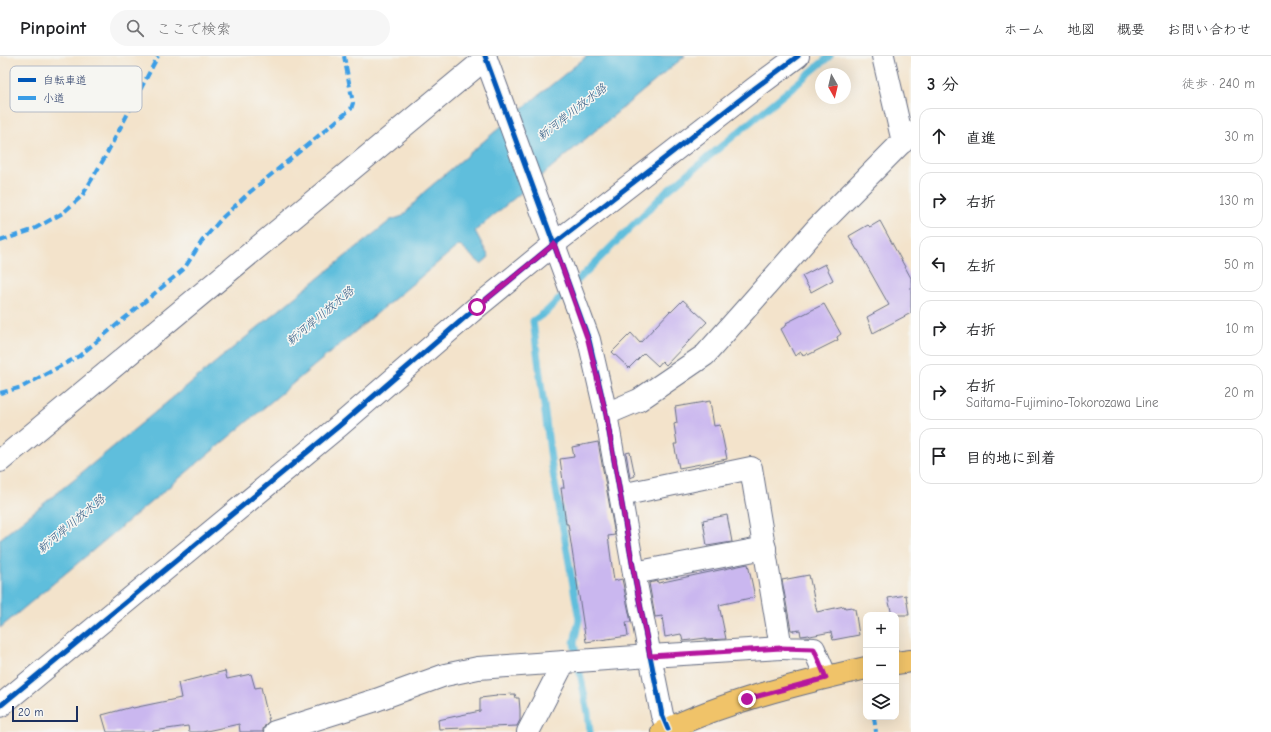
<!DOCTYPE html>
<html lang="ja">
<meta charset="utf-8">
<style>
body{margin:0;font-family:"Comic Neue","Klee One",sans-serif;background:#f6f6f6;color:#202124}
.controls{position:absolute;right:12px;bottom:12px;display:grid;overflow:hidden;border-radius:8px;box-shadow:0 4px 16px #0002}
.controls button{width:36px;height:36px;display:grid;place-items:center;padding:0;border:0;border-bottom:1px solid #e0e0e0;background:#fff;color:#202124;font:20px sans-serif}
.compass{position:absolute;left:815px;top:12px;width:36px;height:36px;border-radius:50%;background:#fff;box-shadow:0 4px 16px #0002;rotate:172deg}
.scale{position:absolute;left:12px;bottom:10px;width:66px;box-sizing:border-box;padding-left:4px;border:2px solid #1b2f5e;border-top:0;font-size:11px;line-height:14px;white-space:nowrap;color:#1b2f5e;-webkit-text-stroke:3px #f6f6f2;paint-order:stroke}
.stop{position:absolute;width:12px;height:12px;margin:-9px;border:3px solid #b5179e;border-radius:50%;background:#fff}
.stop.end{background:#b5179e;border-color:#fff;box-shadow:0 1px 4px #0008}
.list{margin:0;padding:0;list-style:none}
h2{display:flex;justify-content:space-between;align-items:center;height:52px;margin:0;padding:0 16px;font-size:17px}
h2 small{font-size:13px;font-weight:400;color:#757577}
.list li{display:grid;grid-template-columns:26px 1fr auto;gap:12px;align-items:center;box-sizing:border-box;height:56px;margin:0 8px 8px;padding:0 8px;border:1px solid #e0e0e0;border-radius:12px}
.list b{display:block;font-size:15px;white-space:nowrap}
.list p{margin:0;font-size:13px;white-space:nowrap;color:#757577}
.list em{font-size:13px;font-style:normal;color:#757577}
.icon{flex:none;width:22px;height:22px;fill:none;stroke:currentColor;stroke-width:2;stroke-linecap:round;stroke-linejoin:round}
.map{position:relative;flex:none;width:911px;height:676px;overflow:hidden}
header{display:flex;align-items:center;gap:24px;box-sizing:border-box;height:56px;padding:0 20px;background:#fff;border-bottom:1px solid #e0e0e0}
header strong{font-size:19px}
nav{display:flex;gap:22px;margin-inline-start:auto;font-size:14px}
.search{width:280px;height:36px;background:#f6f6f6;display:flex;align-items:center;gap:10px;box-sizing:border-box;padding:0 14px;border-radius:22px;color:#757577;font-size:15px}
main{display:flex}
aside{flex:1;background:#fff}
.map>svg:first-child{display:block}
.water{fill:#5ebedc;stroke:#3c769d}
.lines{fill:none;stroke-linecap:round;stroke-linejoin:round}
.stream{stroke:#5ebedc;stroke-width:7}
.building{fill:#cab7ef}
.street-casing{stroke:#676e84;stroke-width:24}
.primary-casing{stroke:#676e84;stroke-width:24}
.street{stroke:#fff;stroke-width:22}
.primary{stroke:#f0c369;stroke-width:22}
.quiet{stroke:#3b9de6;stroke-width:4;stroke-dasharray:8 4;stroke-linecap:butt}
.cycleway-casing{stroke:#f6f6f2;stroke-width:8}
.cycleway{stroke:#0057b8;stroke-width:5}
.route{stroke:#b5179e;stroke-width:5}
.labels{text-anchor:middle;stroke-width:3;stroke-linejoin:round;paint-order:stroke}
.water-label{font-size:12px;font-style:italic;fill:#2f5a84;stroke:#f6f6f2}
.key{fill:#f6f6f2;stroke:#b4bac6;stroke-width:1}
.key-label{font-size:11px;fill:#1b2f5e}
</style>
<header>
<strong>Pinpoint</strong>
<div class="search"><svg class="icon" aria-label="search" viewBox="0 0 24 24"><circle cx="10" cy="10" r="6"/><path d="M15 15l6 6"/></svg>ここで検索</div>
<nav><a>ホーム</a><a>地図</a><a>概要</a><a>お問い合わせ</a></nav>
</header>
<main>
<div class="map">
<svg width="911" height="676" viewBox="0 0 911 676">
<rect width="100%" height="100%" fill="#f6f6f2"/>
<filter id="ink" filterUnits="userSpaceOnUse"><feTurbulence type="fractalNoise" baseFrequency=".025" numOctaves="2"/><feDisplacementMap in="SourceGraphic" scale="8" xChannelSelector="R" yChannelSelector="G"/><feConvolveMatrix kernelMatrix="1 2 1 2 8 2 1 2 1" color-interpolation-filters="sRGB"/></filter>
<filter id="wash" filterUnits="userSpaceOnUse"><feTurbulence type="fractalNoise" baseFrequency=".012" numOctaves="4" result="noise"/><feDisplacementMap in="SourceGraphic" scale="16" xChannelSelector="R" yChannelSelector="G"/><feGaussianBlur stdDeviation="0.9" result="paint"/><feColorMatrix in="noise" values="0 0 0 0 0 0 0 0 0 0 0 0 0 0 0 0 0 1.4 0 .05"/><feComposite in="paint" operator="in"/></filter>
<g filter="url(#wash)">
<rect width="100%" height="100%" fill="#f3e3cb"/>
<path class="water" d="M587 0H685L475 175 489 201 481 208 459 189 0 572V483C131 378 259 268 391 164L403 160 423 137 518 56Z"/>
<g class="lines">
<path class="stream" d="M590 676 588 657 574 587 579 563 552 411 533 265 546 256 666 136 830 0"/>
</g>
<g id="blocks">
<g class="building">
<path d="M880 165 911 222V257L873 277 867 261 889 249 858 194H857L849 180 868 169 870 171Z"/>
<path d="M825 208 833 224 811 236 802 220Z"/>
<path d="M683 244 707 266 666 309 662 305 658 310 644 297 629 312 612 296 631 277 640 287 670 255 671 256Z"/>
<path d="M824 248 841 278 837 281 838 284 808 299 807 297 803 299 801 296 795 300 781 273 787 269 786 267Z"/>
<path d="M710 345 714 370 720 369 727 403 679 412 674 388H677L674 368 677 367 675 351Z"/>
<path d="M598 386 615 479 608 480 614 525 622 523 631 566H626L628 580 586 586 568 468H566L561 432H564L560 403 574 401 572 391Z"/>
<path d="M630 396 635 420 630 422 626 397Z"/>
<path d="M727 459 732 486 707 490 703 464Z"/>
<path d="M748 508 755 541 719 549 726 583 706 584V582L683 585 681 578 665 581 662 560 655 561 649 527 658 525V527Z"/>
<path d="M809 519 817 556 844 550 845 552 852 551V553H855L859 579 833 584 831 576 810 580 809 579 801 580 800 574 793 575V574H791L782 524Z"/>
<path d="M906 539 909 559H892L888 542Z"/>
<path d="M225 615 227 623 251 618 255 632 261 631 269 666 266 668 263 673V676H240L239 668 202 676H189L188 670 153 675V676H107L102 659 132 651 133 652 181 642 178 627Z"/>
<path d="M515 638 516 642H519L520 654V664L517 670 439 673 438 664 480 655V642L497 640 496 639Z"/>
</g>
</g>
</g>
<g filter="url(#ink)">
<use href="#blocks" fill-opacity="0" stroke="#676e84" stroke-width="1"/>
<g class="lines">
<g class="street-casing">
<g id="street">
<path d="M485 0 589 284 606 358 634 517 650 600 662 659 668 673"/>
<path d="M883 0 903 86"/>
<path d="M606 358 639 344 705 299 753 245 817 172 911 77"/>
<path d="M0 405 486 2"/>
<path d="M621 439 751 412 781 592 814 593 826 621"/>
<path d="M634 517 765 492"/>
<path d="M0 650 339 370 477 251 554 188 755 32 798 0"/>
<path d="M275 676 376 644 445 619 478 612 650 600 781 592"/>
<path d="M528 676 564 606"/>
</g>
</g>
<g class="primary-casing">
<g id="primary">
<path d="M896 607 911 605"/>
<path d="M662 676C726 645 797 628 866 612"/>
</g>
</g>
<use href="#street" class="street"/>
<use href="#primary" class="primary"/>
<g class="quiet">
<path d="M0 185 32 174 63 157 82 140 105 101 158 0"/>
<path d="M0 337 22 331 79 300 184 213 202 185 223 161 250 136 351 53 353 47 344 0"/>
<path d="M874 661 876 676"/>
</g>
<g class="cycleway-casing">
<g id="cycleway">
<path d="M485 0 589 284 606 358 634 517 650 600 662 659 668 673"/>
<path d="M0 650 339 370 477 251 554 188 755 32 798 0"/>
</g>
</g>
<use href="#cycleway" class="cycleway"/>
</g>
</g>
<g class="lines" filter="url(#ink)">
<path class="route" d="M477 251 554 188 588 284 606 358 634 517 650 600 781 592 814 593 826 622 747 643"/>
</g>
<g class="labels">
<g class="water-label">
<text transform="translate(572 56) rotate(-38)" y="4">新河岸川放水路</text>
<text transform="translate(320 260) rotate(-40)" y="4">新河岸川放水路</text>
<text transform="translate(71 468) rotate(-40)" y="4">新河岸川放水路</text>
</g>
</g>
<rect x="10" y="10" width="132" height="46" rx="6" class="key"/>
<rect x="18" y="22" width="18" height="4" fill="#0057b8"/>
<rect x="18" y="40" width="18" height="4" fill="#3b9de6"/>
<g class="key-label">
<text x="43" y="28">自転車道</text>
<text x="43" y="46">小道</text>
</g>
</svg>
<div class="controls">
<button>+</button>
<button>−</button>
<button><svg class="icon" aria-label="layers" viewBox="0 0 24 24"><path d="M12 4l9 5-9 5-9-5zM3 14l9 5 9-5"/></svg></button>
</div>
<svg class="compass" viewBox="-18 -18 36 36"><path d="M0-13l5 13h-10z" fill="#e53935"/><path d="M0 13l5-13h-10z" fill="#757577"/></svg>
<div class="scale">20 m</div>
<div class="stop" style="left:477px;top:251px"></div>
<div class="stop end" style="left:747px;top:643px"></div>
</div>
<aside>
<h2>3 分<small>徒歩 · 240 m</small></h2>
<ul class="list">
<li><svg class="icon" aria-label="ahead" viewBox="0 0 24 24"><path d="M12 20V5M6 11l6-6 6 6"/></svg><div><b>直進</b></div><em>30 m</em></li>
<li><svg class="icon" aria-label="right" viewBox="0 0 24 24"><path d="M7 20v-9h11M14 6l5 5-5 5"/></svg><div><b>右折</b></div><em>130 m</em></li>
<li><svg class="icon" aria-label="left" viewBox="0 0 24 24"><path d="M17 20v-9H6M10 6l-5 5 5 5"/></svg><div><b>左折</b></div><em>50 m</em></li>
<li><svg class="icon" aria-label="right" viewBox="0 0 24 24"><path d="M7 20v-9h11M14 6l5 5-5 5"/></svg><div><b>右折</b></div><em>10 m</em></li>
<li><svg class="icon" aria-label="right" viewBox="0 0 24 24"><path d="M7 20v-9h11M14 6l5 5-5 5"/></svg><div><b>右折</b><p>Saitama-Fujimino-Tokorozawa Line</p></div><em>20 m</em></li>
<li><svg class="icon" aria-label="arrive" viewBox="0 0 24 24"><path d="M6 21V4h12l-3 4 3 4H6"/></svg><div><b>目的地に到着</b></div></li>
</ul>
</aside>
</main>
